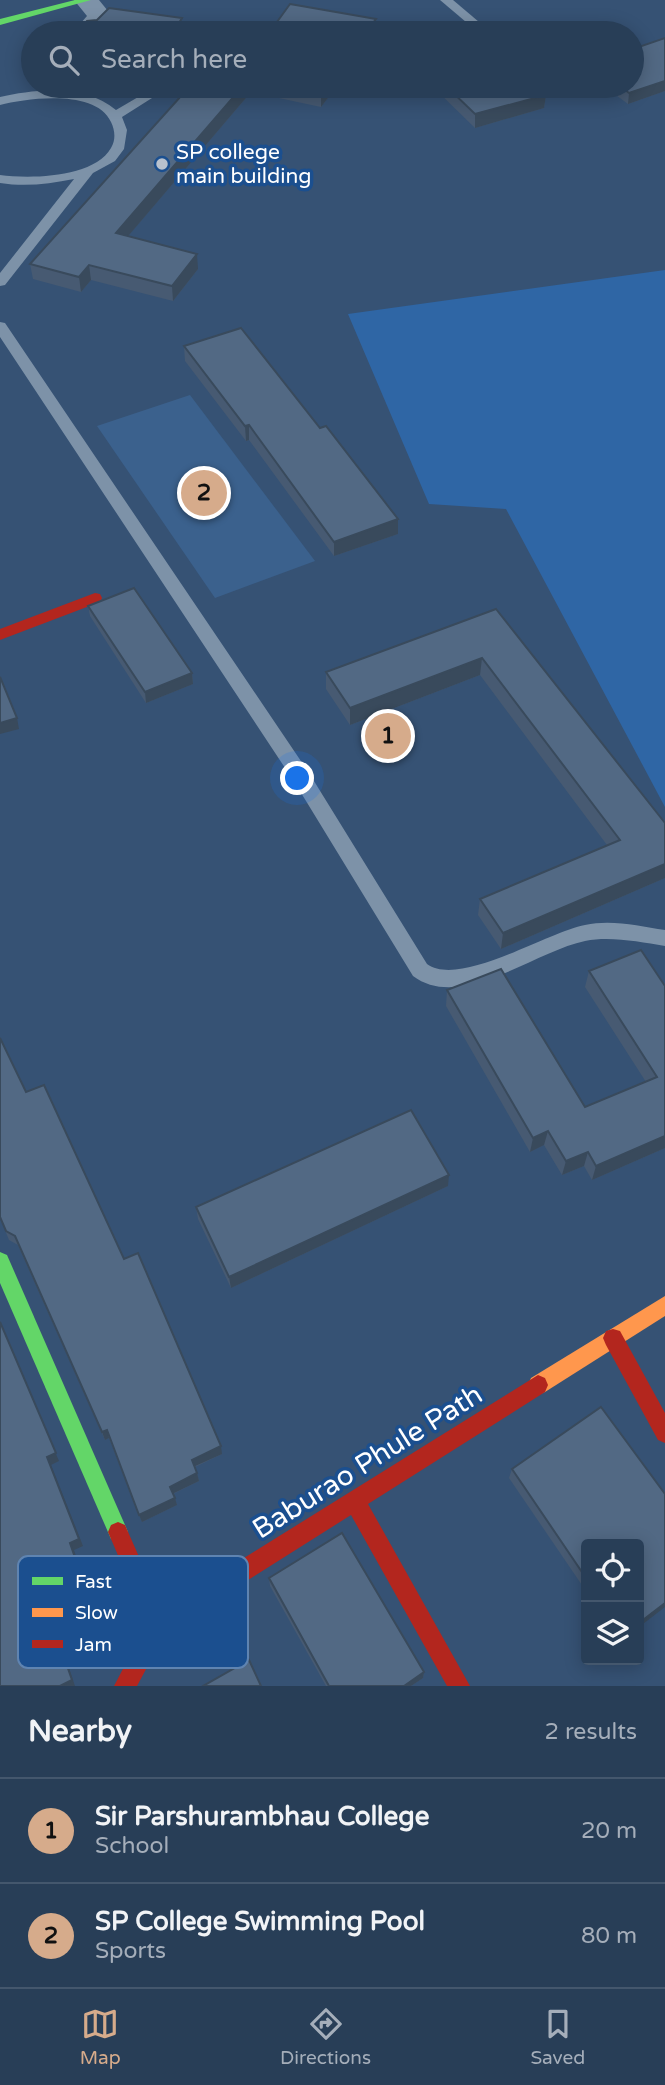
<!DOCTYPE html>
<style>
body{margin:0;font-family:"Varela Round",sans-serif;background:#30455d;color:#f1f3f6}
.controls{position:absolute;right:21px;bottom:21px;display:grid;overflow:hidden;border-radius:7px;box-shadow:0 4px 18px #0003}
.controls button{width:63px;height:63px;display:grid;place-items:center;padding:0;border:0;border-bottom:2px solid #44576d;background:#283e57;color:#f1f3f6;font:35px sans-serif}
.you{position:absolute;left:298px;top:779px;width:24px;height:24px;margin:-18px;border:5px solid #fff;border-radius:50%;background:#1a73e8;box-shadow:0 0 0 10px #1a73e833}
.badge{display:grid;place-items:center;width:46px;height:46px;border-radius:50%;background:#d6ab8b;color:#111;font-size:23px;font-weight:700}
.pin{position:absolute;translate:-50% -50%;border:4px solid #fff;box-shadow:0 2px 7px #0006}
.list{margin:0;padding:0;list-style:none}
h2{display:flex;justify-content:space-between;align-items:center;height:91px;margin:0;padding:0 28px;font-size:30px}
h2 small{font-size:23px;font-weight:400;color:#a5aeba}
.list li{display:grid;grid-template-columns:46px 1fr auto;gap:21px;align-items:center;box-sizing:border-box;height:105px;padding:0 28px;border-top:2px solid #44576d}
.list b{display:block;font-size:26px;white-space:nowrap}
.list p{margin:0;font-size:23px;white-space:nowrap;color:#a5aeba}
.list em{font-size:23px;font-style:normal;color:#a5aeba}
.icon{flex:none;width:38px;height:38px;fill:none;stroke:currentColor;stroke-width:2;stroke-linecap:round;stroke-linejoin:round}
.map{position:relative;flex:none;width:665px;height:1686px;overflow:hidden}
.search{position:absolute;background:#283e57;box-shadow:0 4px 18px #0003;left:21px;right:21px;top:21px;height:77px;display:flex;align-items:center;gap:18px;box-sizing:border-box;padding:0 24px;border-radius:38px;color:#a5aeba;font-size:26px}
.sheet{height:301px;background:#283e57}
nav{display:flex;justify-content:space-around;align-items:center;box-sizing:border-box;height:98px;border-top:2px solid #44576d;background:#283e57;font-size:19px;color:#a5aeba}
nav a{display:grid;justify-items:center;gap:4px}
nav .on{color:#d6ab8b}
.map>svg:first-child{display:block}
.green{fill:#2f66a5}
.water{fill:#3b618d}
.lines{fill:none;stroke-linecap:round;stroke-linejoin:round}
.lane{fill:#7d92a8;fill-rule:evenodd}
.street{fill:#7d92a8;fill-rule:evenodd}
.fast{fill:#63d668;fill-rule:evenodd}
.slow{fill:#ff974d;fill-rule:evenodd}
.jam{fill:#b3261e;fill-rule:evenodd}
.wall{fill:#475a72}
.shaded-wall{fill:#394a5c}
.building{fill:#526984;stroke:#394a5c;stroke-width:2}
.poi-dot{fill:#b9c2ce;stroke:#1b4f8f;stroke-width:2.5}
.labels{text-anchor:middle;stroke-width:7;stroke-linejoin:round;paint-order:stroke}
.far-poi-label{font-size:21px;fill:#fff;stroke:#1b4f8f;text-anchor:start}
.near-street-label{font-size:28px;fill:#fff;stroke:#1b4f8f}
.key{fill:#1b4f8f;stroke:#5f84b1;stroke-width:2}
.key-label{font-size:19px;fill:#fff}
</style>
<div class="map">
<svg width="665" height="1686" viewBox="0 0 665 1686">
<rect width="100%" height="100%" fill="#365274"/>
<path class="green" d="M665 270V807L506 509 429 504 348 314Z"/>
<path class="water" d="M190 395 315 561 215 598 97 426Z"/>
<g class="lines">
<g class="lane">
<path d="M440 0H453L492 33H479Z"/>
<path d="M157 86H171L122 117 127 130 124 149 115 161 93 173 5 285 0 286V273L74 179C49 184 25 187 0 183V175C30 179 94 178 111 148 116 140 115 130 111 122 96 89 28 98 0 105V97C36 89 85 84 116 110Z"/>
<path d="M0 322 5 323 309 773 427 964C460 988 547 932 585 925 611 919 639 926 665 930V946C639 942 611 936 585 941 535 951 461 1012 413 976L295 783 0 337Z"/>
</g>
<path class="street" d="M74 0H99L112 16 97 33H72L87 16Z"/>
<g class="fast">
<path d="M75 0H91L0 25V19Z"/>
<path d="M0 1252 7 1255 125 1525 128 1532 125 1539 118 1542 111 1539 0 1283Z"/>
</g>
<path class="slow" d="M665 1296V1316L545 1392 538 1395 531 1392 528 1385 531 1378Z"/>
<g class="jam">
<path d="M95 593 100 594 102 598 100 602 0 640V629Z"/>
<path d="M613 1329 620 1331 665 1413V1443L658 1440 606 1345 603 1338 606 1331Z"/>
<path d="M538 1375 545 1378 548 1385 545 1392 368 1504 470 1686H447L351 1515 166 1632 137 1686H114L147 1623 108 1532 111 1525 118 1522 125 1525 162 1609Z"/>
</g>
</g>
<g class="wall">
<path d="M665 38V91L628 104 604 86H632V45L634 44 639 47Z"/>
<path d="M190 86H337L321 107 251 92 128 236 198 269 173 301 91 280 81 292 33 279 30 264Z"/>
<path d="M432 86H535L546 95 544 108 475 128Z"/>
<path d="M184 346 398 534 334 556 249 440 246 441 185 361Z"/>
<path d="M88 606 192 673 193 684 146 703 90 616Z"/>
<path d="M496 609 665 823V878L501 949 478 915 480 899 607 845 480 675 350 725 326 689V672Z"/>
<path d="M589 971 665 986V1148L592 1180 584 1166 562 1175 544 1145 530 1152 446 1006 447 990 585 1107 646 1082 585 987Z"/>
<path d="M26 1092 124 1259 222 1454 195 1467 199 1481 173 1494 177 1505 142 1522 109 1438 105 1440 18 1245 9 1240 0 1218Z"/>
<path d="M448 1186 231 1288 198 1219 196 1207Z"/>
<path d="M512 1469 586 1544V1591L509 1478Z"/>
<path d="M269 1578 424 1672 423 1678 411 1686H326L270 1586Z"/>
</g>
<g class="shaded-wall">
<path d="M376 19V33H365Z"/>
<path d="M665 81V91L628 104 629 93Z"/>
<path d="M243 86H251V92L118 248 116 233Z"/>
<path d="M326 86H337L321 107V92Z"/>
<path d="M546 95 544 108 475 128V114Z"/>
<path d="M197 254 198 269 173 301 172 286Z"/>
<path d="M89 265 91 280 81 292 79 277Z"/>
<path d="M249 425V440L246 441 245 426Z"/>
<path d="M398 519V534L334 556V542Z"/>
<path d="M482 658 480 675 350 725V708Z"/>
<path d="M192 673 193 684 146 703 145 692Z"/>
<path d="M17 718 19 729 0 734V723Z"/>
<path d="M665 864V878L501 949 503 933Z"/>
<path d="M548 1131 544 1145 530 1152 533 1138Z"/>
<path d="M665 1136V1148L592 1180 596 1166Z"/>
<path d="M588 1152 584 1166 562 1175 566 1161Z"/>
<path d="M449 1175 448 1186 231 1288 229 1277Z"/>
<path d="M0 1322 59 1461 51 1465 83 1546 74 1550 94 1610 78 1617 89 1653 67 1662 75 1686H60L64 1657 74 1611 70 1543 47 1457Z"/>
<path d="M107 1430 109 1438 105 1440 102 1432Z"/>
<path d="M221 1446 222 1454 193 1467 192 1460Z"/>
<path d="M197 1473 199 1481 172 1494 170 1487Z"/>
<path d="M175 1498 177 1505 142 1522 139 1515Z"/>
<path d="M665 1603V1607L639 1627V1623Z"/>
<path d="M424 1672 423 1678 411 1686H404Z"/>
</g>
<g class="building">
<path d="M290 4 376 19 365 33H269Z"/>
<path d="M109 8 182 18 179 23 229 33H78L87 21 97 20Z"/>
<path d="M665 38V81L629 93 620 86H632V45L634 44 639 47Z"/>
<path d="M190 86H243L116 233 197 254 172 286 89 265 79 277 30 264Z"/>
<path d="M291 86H326L321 92Z"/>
<path d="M446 86H535L546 95 475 114Z"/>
<path d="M241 328 320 428 326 426 398 519 334 542 249 425 245 426 184 346Z"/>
<path d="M134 588 192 673 145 692 88 606Z"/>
<path d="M496 609 665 823V864L503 933 480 899 620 840 482 658 350 708 326 672Z"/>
<path d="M0 677 17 718 0 723Z"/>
<path d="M641 950 665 986V1136L596 1166 588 1152 566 1161 548 1131 533 1138 447 990 501 969 585 1107 657 1077 589 971Z"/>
<path d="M0 1038 26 1092 44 1085 124 1259 138 1253 221 1446 192 1460 197 1473 170 1487 175 1498 139 1515 107 1430 102 1432 15 1236 6 1231 0 1217Z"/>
<path d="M411 1110 449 1175 229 1277 196 1207Z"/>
<path d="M0 1322 56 1453 47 1457 79 1539 70 1543 91 1604 74 1611 85 1647 64 1657 72 1680 60 1686H0Z"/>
<path d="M601 1407 665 1494V1603L639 1623V1544H586V1578L512 1469Z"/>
<path d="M342 1533 424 1672 404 1686H329L269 1578Z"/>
<path d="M249 1660 261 1686H203Z"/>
</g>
<circle class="poi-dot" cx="162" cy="164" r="7"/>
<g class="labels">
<g class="far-poi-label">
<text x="176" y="159">SP college<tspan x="176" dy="24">main building</tspan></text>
</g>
<g class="near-street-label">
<text transform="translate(367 1461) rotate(-32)" y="10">Baburao Phule Path</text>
</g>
</g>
<rect x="18" y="1556" width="230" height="112" rx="10" class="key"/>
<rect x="32" y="1577" width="31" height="8" fill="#63d668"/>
<rect x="32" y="1608" width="31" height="9" fill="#ff974d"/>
<rect x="32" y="1640" width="31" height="8" fill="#b3261e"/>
<g class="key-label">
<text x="75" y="1588">Fast</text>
<text x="75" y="1619">Slow</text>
<text x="75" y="1651">Jam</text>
</g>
</svg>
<div class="controls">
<button><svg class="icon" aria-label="locate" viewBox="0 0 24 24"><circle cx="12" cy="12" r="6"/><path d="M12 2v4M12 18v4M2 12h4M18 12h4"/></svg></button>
<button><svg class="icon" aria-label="layers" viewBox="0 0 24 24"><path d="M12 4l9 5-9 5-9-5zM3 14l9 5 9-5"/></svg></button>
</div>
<div class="you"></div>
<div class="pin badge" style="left:388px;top:736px">1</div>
<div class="pin badge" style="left:204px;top:493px">2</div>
<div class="search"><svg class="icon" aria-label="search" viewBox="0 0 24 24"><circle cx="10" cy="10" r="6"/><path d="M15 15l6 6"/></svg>Search here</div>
</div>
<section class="sheet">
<h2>Nearby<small>2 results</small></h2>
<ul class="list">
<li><span class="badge">1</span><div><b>Sir Parshurambhau College</b><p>School</p></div><em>20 m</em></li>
<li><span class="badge">2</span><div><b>SP College Swimming Pool</b><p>Sports</p></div><em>80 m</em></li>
</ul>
</section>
<nav>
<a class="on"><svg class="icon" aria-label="map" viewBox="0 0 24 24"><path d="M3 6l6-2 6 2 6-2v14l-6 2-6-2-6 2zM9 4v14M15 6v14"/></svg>Map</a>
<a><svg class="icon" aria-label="directions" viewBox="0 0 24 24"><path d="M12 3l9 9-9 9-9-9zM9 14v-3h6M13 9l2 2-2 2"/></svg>Directions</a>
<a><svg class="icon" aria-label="saved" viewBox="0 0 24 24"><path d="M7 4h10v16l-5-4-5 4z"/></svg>Saved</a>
</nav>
